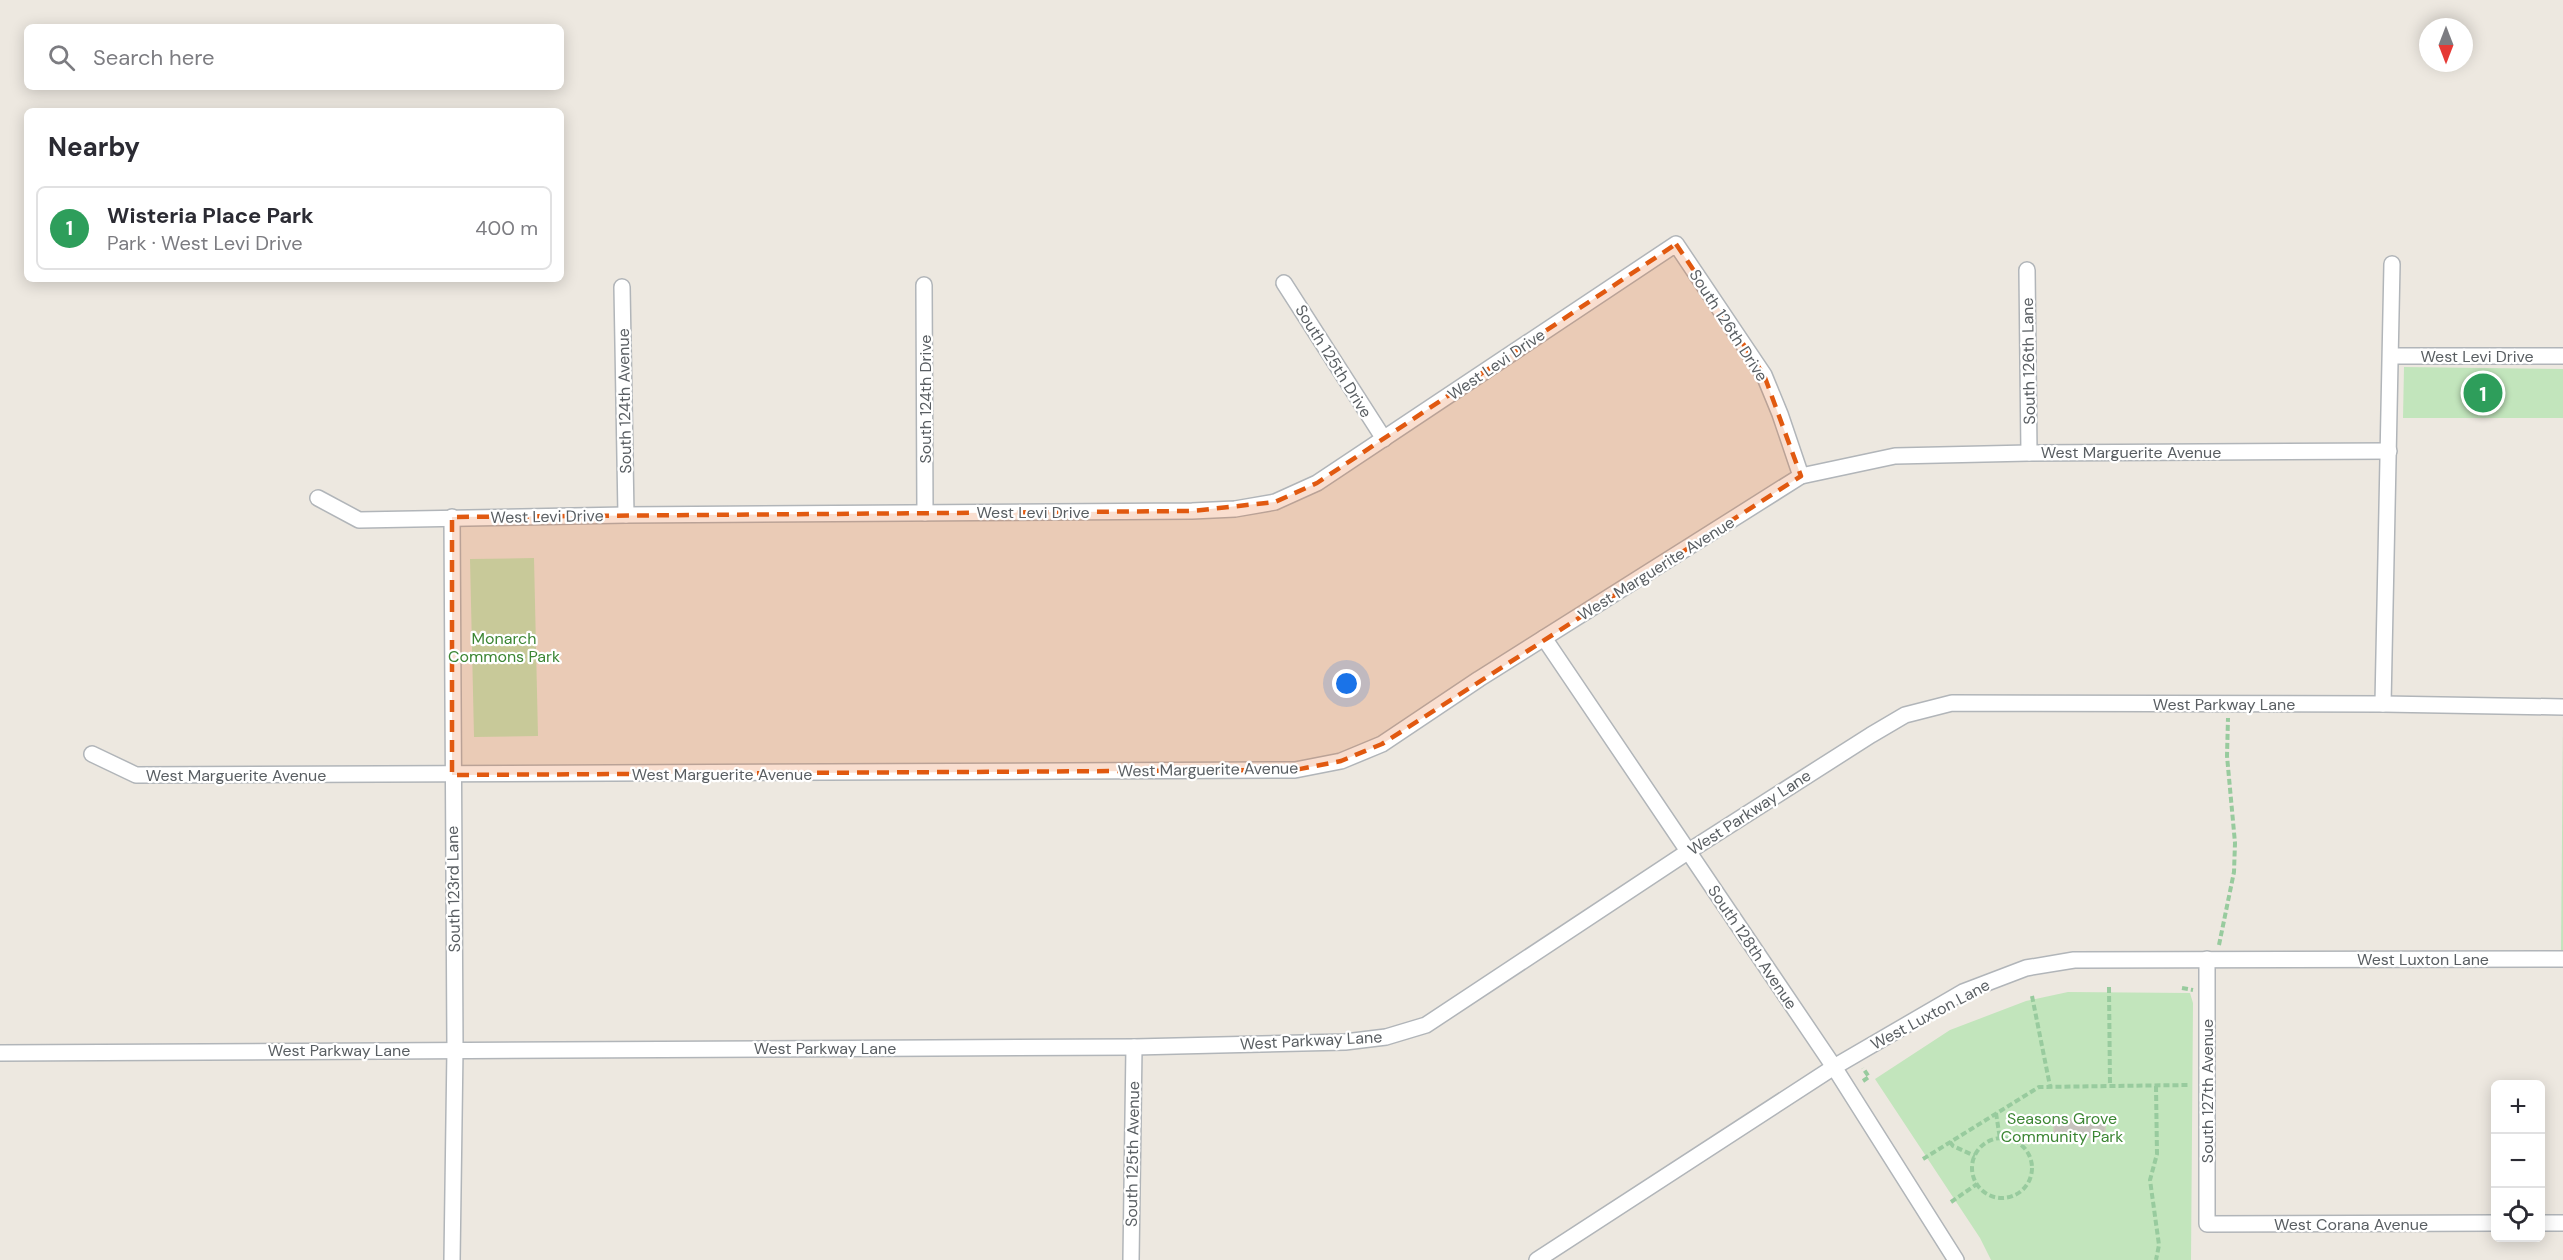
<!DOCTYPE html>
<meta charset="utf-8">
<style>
body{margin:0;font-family:"DM Sans",sans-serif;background:#f2f2f3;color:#2b2b33}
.controls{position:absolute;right:18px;bottom:18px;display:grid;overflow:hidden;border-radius:9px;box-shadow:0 3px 15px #0003}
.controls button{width:54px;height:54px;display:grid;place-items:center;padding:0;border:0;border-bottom:2px solid #e1e1e2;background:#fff;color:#2b2b33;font:30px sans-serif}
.compass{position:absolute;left:2419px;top:18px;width:54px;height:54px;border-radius:50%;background:#fff;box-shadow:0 3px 15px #0003;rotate:180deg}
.you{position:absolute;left:1347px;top:684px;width:21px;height:21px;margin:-15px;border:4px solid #fff;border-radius:50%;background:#1a73e8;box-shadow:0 0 0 9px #1a73e833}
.badge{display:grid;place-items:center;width:39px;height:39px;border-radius:50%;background:#1a73e8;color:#fff;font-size:20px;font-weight:700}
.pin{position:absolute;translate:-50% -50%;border:3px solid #fff;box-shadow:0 2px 6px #0006}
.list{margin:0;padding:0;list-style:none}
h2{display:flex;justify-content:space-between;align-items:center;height:78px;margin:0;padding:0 24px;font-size:26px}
h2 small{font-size:20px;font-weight:400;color:#7c7c81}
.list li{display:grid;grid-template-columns:39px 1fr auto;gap:18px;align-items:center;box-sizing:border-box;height:84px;margin:0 12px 12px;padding:0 12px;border:2px solid #e1e1e2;border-radius:9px}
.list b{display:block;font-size:22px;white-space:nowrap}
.list p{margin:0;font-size:20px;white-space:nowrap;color:#7c7c81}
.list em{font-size:20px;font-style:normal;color:#7c7c81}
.icon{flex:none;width:33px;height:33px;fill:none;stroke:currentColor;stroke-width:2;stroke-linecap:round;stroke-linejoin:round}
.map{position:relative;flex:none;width:2563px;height:1260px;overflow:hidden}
.search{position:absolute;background:#fff;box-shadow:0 3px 15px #0003;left:24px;top:24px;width:540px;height:66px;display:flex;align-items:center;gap:15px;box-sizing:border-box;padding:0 21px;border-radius:9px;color:#7c7c81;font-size:22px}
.panel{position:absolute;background:#fff;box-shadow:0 3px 15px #0003;left:24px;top:108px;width:540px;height:174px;border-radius:9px}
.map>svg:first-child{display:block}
.green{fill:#c2e5bc}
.building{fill:#c7c3be;stroke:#d1c9bf;stroke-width:1.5}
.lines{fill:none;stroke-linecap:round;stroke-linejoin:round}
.minor-casing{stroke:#b1b5b9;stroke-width:18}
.path{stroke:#98cb9e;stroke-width:4;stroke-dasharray:6 3;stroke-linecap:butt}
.minor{stroke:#fff;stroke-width:15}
.marked{fill:#e15910;fill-opacity:0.2;stroke:#e15910;stroke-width:4.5;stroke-dasharray:12 8;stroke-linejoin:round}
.labels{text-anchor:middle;stroke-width:4.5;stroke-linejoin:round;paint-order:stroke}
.street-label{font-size:16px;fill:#595e62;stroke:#fff}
.park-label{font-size:16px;fill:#3c8634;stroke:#fff}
</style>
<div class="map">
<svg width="2563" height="1260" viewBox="0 0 2563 1260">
<rect width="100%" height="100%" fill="#ede8e0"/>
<g class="green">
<path d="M2404 367 2563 369V418H2403Z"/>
<path d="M534 558 538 736 474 737 470 559Z"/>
<path d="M2563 720V951H2561Z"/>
<path d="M2068 992 2190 993 2193 1003 2191 1260H1991L1980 1238 1875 1079 1950 1030 2026 1001Z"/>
</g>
<rect class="building" x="2054" y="1119" width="51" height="18"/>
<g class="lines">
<g class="minor-casing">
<g id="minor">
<path d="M2027 270 2029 453"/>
<path d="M1284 283 1384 439"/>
<path d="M924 285 925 513"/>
<path d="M622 287 626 515"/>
<path d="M2391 356H2563"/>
<path d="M318 498 359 520 626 515 1192 511 1235 509 1275 502 1317 483 1676 244 1764 375 1780 414 1801 476"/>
<path d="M452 517 455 1049 452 1260"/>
<path d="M1544 638 1834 1067 1956 1260"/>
<path d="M2383 704 2392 264"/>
<path d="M92 754 136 775 1295 770 1341 761 1382 744 1479 679 1801 476 1895 456 2029 453 2389 451"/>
<path d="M2207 959V1224L2496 1223"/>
<path d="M0 1053 1134 1047 1345 1042 1386 1037 1426 1025 1689 851 1871 735 1905 715 1952 703 2383 704 2563 707"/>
<path d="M2540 1223H2563"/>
<path d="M1131 1260 1134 1047"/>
<path d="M1537 1260 1834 1067 1963 992 2026 968 2074 960 2563 959"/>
</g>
</g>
<g class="path">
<path d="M2219 945 2234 872 2235 843 2227 756 2228 718"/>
<path d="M2109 987 2110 1086"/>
<path d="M2182 988 2193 990"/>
<path d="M2032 996 2050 1086"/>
<path d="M1863 1081 1869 1077 1863 1068"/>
<path d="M2156 1086 2157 1154 2150 1180 2159 1245 2156 1260"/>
<path d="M1996 1113 2000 1139"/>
<circle cx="2002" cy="1168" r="30"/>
<path d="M1950 1142 1953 1146 1975 1156"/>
<path d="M1923 1159 2039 1087 2188 1085"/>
<path d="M1951 1202 1977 1184"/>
</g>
<use href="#minor" class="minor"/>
</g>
<path class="marked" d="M1676 244 1764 375 1801 476 1382 744 1341 761 1295 770 452 775V517L1192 511 1275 502 1317 483Z"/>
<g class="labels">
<g class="street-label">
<text transform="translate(1729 325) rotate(57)" y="6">South 126th Drive</text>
<text x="2477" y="362">West Levi Drive</text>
<text transform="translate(1334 361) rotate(58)" y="6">South 125th Drive</text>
<text transform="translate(2028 361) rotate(-91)" y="6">South 126th Lane</text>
<text transform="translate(1496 364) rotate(-34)" y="6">West Levi Drive</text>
<text transform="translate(925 399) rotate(-90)" y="6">South 124th Drive</text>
<text transform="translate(624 401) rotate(-91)" y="6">South 124th Avenue</text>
<text x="2131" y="458">West Marguerite Avenue</text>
<text x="1033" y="518">West Levi Drive</text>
<text transform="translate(547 516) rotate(-1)" y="6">West Levi Drive</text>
<text transform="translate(1656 568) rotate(-32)" y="6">West Marguerite Avenue</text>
<text x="2224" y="710">West Parkway Lane</text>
<text transform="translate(1208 769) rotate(-1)" y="6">West Marguerite Avenue</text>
<text x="722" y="780">West Marguerite Avenue</text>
<text x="236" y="781">West Marguerite Avenue</text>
<text transform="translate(1749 812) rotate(-33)" y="6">West Parkway Lane</text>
<text transform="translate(453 889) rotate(-91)" y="6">South 123rd Lane</text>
<text transform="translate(1753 947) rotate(56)" y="6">South 128th Avenue</text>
<text x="2423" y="965">West Luxton Lane</text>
<text transform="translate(1930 1014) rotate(-28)" y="6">West Luxton Lane</text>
<text transform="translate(1311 1040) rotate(-3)" y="6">West Parkway Lane</text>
<text x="825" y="1054">West Parkway Lane</text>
<text x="339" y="1056">West Parkway Lane</text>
<text transform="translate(2207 1091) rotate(-90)" y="6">South 127th Avenue</text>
<text transform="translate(1132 1154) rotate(-89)" y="6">South 125th Avenue</text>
<text x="2351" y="1230">West Corana Avenue</text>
</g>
<g class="park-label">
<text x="504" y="644">Monarch<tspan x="504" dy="18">Commons Park</tspan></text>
<text x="2062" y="1124">Seasons Grove<tspan x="2062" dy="18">Community Park</tspan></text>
</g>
</g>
</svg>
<div class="controls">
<button>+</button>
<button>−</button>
<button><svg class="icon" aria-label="locate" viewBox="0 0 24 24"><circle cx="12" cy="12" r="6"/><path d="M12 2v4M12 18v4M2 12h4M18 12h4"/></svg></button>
</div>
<svg class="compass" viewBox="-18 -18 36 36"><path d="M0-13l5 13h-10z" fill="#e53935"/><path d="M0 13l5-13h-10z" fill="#7c7c81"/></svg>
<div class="you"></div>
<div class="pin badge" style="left:2483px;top:393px;background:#2e9e5b">1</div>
<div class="search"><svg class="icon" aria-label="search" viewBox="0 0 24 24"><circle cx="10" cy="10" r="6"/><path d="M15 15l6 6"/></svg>Search here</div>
<section class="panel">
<h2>Nearby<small></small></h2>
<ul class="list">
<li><span class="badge" style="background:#2e9e5b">1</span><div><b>Wisteria Place Park</b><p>Park · West Levi Drive</p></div><em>400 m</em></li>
</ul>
</section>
</div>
